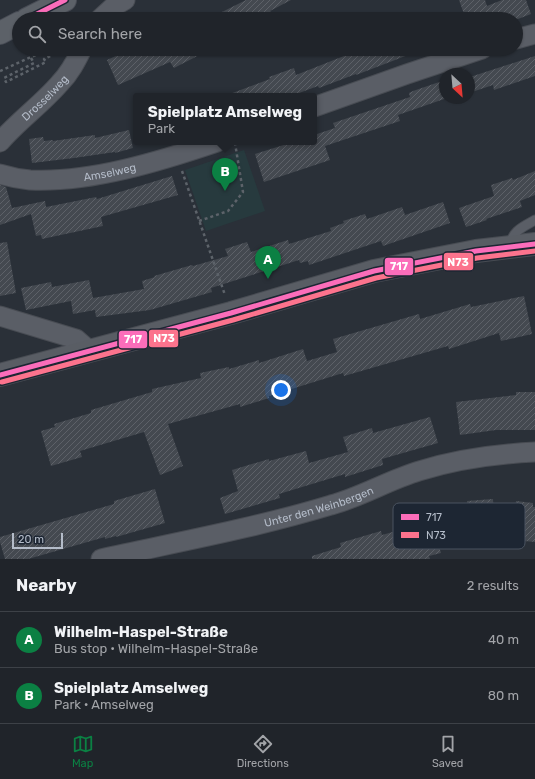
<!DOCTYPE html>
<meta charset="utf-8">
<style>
body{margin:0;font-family:Rubik,sans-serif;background:#282c32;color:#f1f3f6}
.compass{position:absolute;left:439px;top:68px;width:36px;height:36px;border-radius:50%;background:#20242a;box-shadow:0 1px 3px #0004;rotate:154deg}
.scale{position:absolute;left:12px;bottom:10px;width:51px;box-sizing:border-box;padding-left:4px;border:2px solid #b4bcc9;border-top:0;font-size:11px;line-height:14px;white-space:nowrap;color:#b4bcc9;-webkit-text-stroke:3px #1d2633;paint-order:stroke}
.you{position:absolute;left:281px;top:390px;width:14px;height:14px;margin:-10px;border:3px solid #fff;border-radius:50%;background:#1a73e8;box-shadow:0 0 0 6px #1a73e833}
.badge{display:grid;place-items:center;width:26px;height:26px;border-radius:50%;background:#0b8043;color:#fff;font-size:13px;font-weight:700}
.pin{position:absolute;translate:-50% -33px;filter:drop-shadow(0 1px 2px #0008)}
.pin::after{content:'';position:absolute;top:21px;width:14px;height:12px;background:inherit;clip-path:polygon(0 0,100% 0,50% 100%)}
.popup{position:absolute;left:133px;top:93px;width:184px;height:52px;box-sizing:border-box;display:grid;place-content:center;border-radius:4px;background:#20242a;filter:drop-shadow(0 1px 3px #0005);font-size:13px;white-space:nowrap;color:#a2a4a8}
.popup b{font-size:15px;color:#f1f3f6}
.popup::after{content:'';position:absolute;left:50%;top:100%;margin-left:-8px;border:8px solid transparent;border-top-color:#20242a}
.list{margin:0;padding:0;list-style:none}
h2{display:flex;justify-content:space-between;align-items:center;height:52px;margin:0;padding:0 16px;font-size:17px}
h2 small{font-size:13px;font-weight:400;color:#a2a4a8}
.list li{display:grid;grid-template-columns:26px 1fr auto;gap:12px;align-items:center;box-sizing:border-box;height:56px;padding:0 16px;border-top:1px solid #3d4147}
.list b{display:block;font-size:15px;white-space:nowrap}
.list p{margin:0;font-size:13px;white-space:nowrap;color:#a2a4a8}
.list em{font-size:13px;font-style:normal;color:#a2a4a8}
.icon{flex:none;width:22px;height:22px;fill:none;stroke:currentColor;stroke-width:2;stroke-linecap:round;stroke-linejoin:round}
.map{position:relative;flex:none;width:535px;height:559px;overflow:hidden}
.search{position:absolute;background:#20242a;box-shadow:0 1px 3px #0004;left:12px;right:12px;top:12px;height:44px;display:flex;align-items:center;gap:10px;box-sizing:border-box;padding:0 14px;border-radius:22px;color:#a2a4a8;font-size:15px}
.sheet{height:164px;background:#20242a}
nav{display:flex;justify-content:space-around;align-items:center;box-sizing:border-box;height:56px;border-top:1px solid #3d4147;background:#20242a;font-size:11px;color:#a2a4a8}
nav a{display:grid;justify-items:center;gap:2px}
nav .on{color:#0b8043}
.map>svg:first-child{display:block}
.green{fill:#273a3e}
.building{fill:url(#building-hatch)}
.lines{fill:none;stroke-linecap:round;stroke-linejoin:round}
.lane-casing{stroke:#484c53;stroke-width:11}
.street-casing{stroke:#484c53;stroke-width:21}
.secondary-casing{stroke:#484c53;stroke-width:24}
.primary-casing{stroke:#484c55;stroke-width:24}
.path{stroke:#5d636a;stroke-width:2.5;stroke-dasharray:3 3;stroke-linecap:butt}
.lane{stroke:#5a5e66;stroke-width:9}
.street{stroke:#5a5e66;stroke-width:19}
.secondary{stroke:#595d64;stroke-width:22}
.primary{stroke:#5c6168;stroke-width:22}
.bus-1-casing{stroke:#1d2633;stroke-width:8}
.bus-2-casing{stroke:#1d2633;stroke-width:8}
.bus-1{stroke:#fb6dba;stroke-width:5}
.bus-2{stroke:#fc738d;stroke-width:5}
.labels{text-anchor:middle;stroke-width:3;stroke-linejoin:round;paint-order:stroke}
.street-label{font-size:11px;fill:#b4bcc9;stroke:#1d2633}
.key{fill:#1d2633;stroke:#4a5360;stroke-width:1}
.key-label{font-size:11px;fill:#b4bcc9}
.line-badge{stroke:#1d2633;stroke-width:1.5}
.badge-label{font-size:11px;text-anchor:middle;font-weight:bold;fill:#fff}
</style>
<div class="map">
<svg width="535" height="559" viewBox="0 0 535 559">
<defs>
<pattern id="building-hatch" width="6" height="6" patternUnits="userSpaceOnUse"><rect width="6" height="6" fill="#444950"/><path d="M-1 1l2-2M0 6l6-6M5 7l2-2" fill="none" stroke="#5d6168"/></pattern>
</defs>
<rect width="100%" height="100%" fill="#2a3038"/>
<path class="green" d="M244 150 265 211 206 231 185 170Z"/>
<g class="building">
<path d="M246 0H291L270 11 275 19H208Z"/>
<path d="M459 0H485L487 6 502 0H526L531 14 518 19H455V18L464 14Z"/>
<path d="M131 49H211L174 68 170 62 118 85 107 60Z"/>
<path d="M347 49H421V50L356 75V74L319 88 318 86 291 96H227V95L270 79 269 77 294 68 296 75 349 54Z"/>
<path d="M535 56V76L494 90 493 85 469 93V75L470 77Z"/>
<path d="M445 80V98H447L398 115 400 121 325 146 330 160 264 182 255 154 293 142H314V135L335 128 333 123 410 97 409 93 413 91Z"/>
<path d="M129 130 133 148 115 153V152L74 158 32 163 29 139 43 137 44 141 53 140V141L95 135V138Z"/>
<path d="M535 171V195L520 201 522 207 486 219 487 220 466 227 459 208 494 196 491 185 512 178 513 180Z"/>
<path d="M172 176 178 195 101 217 103 226 42 239 41 235 36 236 31 214 0 225V185L6 187 12 208 45 201 46 207 96 197 97 199Z"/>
<path d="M443 202 450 223 383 246 381 241 309 265 308 261 300 263 299 260 211 288 212 292 150 310 96 317 95 310 73 314 71 301 26 310 21 288 51 282 52 287 89 280 93 298 144 289 142 281 155 277 154 276 192 265 193 266 228 256 225 249 247 242 251 252 288 240 289 244 331 231 330 228 344 223 343 221 365 214 367 219 402 207 405 215Z"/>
<path d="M7 242 16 293 0 296V243Z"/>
<path d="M524 296 532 334 501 341 499 333 449 349 448 346 344 376 343 373 269 396V398L240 407V404L168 424 183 466 160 475 144 432 80 451 82 457 51 466 41 431 55 427 54 424 91 413V410L152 392V389L201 378 200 373 229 367V369L259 360V363L303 349 307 361 337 352 333 339 419 314 420 319 470 304 471 307Z"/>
<path d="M516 392H535V430H496L460 435 456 402 516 395Z"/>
<path d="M430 417 438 443 382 459 383 465 345 477V474L279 494 280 498 225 514 220 498 238 491 232 470 269 459V461L306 451 309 463 348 452 343 437 372 428 373 433Z"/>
<path d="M155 489 165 523 116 537V536L105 539V537L28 559H5L0 542V537L114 504V501Z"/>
<path d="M493 499 495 539 462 541 460 515 468 513 467 501Z"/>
<path d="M516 501 533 503V507H535V542L512 540Z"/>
<path d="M435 520 442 543H438L441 553 429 556 430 559H312V556L341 547 340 543 381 531 382 535Z"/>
</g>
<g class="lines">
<g class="lane-casing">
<path id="lane" d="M509 246C514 230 521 228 535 220"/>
</g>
<g class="street-casing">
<g id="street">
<path d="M100 19 113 7 125 0"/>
<path d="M516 39 535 34"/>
<path d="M314 107 407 74 482 49"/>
<path id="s1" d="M0 142C18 121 42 104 60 83 70 73 76 61 82 49"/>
<path id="s2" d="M0 174C10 177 20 179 30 180 90 183 161 161 217 142"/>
<path d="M0 316 76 339 84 346 87 352"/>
<path id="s3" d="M101 559C178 542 255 528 331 505 361 497 389 480 419 471 457 459 495 454 535 452"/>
</g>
</g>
<g class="secondary-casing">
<path id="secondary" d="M0 375 231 313 374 271 476 251 535 244"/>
</g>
<g class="primary-casing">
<g id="primary">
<path d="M27 19 65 0"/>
<path d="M0 33 19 23"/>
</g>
</g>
<g class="path">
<path d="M31 58 34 63 4 78 6 82 46 62 44 59 61 51"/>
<path d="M0 71 49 49"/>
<path d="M182 171 225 295"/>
<path d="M199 221 228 211 243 192 235 143"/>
</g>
<use href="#lane" class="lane"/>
<use href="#street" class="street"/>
<use href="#secondary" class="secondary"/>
<use href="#primary" class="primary"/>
<g class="bus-1-casing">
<g id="bus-1">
<path d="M27 19 65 0"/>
<path d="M0 375 231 313 374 271 476 251 535 244"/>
</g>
</g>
<g class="bus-2-casing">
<path id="bus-2" d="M2 382 233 320 376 278 477 258 535 251"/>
</g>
<use href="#bus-1" class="bus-1"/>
<use href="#bus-2" class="bus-2"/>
</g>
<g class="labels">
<g class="street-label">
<text dy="4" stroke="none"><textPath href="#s1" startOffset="63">Drosselweg</textPath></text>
<text dy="4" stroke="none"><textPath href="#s2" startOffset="111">Amselweg</textPath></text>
<text dy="4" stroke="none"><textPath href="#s3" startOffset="224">Unter den Weinbergen</textPath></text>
</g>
</g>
<rect x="393" y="503" width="132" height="46" rx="6" class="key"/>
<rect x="401" y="514" width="18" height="6" fill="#fb6dba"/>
<rect x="401" y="532" width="18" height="6" fill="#fc738d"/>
<g class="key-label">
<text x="426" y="521">717</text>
<text x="426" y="539">N73</text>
</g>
<g class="line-badge">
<rect x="443" y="252" width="31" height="19" rx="4" fill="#fc738d"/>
<rect x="384" y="257" width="30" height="19" rx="4" fill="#fb6dba"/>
<rect x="148" y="329" width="31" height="19" rx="4" fill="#fc738d"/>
<rect x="118" y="330" width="30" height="19" rx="4" fill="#fb6dba"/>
</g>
<g class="badge-label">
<text x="458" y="266">N73</text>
<text x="399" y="270">717</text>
<text x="164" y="342">N73</text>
<text x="133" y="343">717</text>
</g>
</svg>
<svg class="compass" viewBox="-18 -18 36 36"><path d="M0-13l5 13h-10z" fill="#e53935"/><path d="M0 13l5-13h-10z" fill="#a2a4a8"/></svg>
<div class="scale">20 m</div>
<div class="you"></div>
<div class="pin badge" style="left:268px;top:279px">A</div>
<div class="pin badge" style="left:225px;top:191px">B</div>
<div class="popup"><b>Spielplatz Amselweg</b>Park</div>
<div class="search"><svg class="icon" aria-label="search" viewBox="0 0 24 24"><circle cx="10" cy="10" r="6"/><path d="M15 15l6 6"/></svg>Search here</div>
</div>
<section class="sheet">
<h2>Nearby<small>2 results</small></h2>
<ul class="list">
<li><span class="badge">A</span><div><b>Wilhelm-Haspel-Straße</b><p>Bus stop · Wilhelm-Haspel-Straße</p></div><em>40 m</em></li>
<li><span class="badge">B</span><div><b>Spielplatz Amselweg</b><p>Park · Amselweg</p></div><em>80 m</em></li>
</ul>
</section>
<nav>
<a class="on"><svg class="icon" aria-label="map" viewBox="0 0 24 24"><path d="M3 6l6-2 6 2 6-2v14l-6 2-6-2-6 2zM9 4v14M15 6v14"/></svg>Map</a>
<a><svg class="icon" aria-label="directions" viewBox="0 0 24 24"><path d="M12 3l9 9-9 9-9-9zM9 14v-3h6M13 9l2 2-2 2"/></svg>Directions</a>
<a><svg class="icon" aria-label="saved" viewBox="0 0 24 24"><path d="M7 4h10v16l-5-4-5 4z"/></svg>Saved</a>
</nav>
